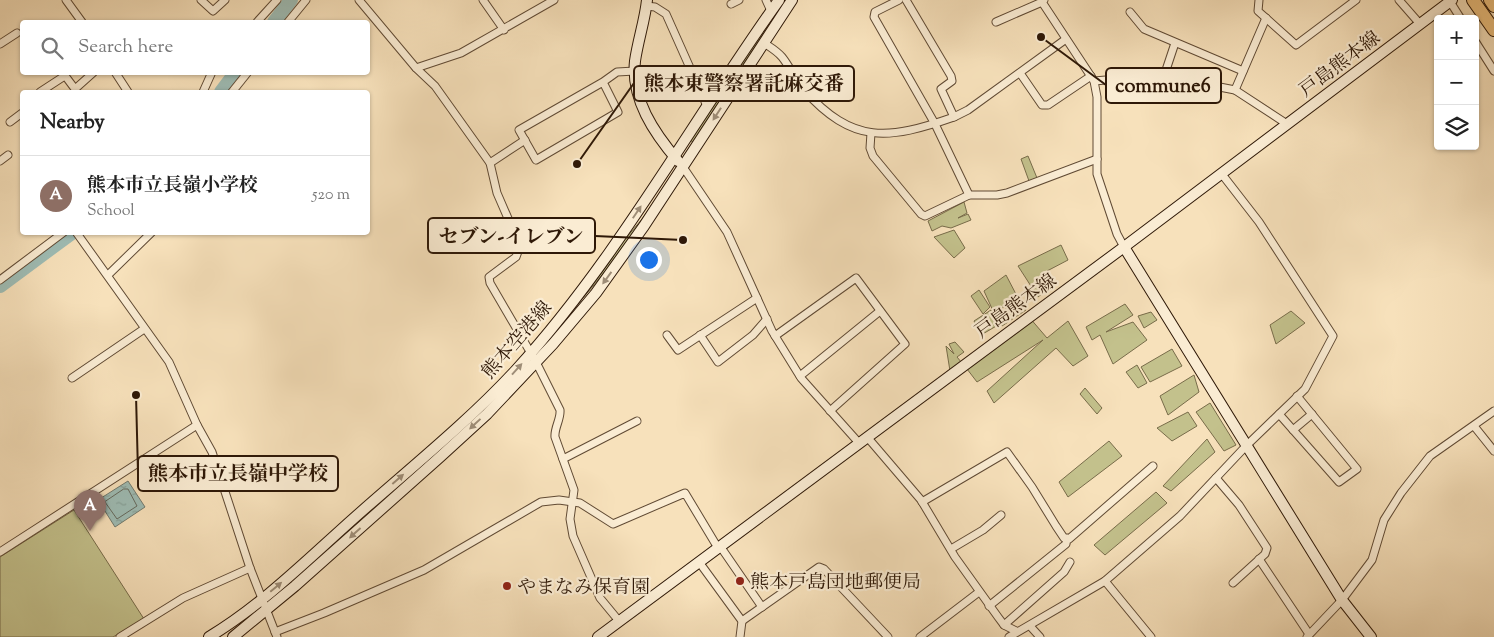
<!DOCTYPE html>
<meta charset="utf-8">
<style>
body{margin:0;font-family:"Sorts Mill Goudy","Noto Serif JP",serif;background:#f6f6f6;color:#222}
.controls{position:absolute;right:15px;top:15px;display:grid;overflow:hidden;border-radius:5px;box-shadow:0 1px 4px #0004}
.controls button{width:45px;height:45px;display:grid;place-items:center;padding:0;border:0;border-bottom:1px solid #e0e0e0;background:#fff;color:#222;font:25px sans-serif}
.you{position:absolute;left:648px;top:259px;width:18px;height:18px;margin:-12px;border:4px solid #fff;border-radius:50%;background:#1a73e8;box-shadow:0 0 0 8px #1a73e833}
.badge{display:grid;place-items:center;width:32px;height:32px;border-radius:50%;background:#8f2418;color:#fff;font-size:16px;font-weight:700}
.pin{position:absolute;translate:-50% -41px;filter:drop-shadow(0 1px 2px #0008)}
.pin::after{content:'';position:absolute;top:26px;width:18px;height:15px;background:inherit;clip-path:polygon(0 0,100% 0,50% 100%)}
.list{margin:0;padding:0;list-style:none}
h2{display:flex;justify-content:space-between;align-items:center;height:65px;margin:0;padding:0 20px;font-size:21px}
h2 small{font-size:16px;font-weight:400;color:#767676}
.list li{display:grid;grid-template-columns:32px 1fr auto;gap:15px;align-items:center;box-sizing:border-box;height:80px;padding:0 20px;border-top:1px solid #e0e0e0}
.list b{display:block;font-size:19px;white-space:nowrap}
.list p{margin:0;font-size:16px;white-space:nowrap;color:#767676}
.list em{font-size:16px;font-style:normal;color:#767676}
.icon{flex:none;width:28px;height:28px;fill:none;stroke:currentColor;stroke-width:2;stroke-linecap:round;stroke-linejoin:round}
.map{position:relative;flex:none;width:1494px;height:637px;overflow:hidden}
.search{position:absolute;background:#fff;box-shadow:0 1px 4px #0004;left:20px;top:20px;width:350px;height:55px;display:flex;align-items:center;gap:12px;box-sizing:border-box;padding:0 18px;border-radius:5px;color:#767676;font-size:19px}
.panel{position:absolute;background:#fff;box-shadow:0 1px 4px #0004;left:20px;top:90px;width:350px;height:145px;border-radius:5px}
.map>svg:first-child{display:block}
.green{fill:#c3c18c;stroke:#786c4a}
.water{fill:url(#water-ripples);stroke:#717a6f}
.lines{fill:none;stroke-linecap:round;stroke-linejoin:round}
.shore{stroke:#666a5e;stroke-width:1}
.river{stroke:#9ebcb4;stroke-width:14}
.street-casing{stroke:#604a34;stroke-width:9}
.secondary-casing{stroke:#2e1807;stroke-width:12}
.highway-casing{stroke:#2e1807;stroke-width:14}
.street{stroke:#faecd3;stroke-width:7}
.secondary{stroke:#faecd3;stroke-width:10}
.highway{stroke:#ecc07e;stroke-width:12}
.oneway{fill:#9e8d77}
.poi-dot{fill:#8f2418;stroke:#faecd3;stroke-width:2}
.labels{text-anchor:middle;stroke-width:4.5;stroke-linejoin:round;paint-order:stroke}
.street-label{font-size:19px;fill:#2e1807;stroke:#faecd3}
.poi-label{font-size:19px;fill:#2e1807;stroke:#faecd3;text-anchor:start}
.leader{fill:none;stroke:#2e1807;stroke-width:2}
.callout-dot{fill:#2e1807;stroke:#faecd3;stroke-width:2}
.callout{fill:#faecd3;stroke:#2e1807;stroke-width:2}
.callout-label{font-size:20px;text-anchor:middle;font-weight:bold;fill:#2e1807}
</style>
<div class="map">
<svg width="1494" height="637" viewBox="0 0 1494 637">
<defs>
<pattern id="water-ripples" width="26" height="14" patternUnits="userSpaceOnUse" patternTransform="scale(1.25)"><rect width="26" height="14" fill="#9ebcb4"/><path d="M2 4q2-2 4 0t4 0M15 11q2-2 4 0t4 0" fill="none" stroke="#88a199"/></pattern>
</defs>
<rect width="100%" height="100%" fill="#f7e1bb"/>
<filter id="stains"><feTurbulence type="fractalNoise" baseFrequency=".004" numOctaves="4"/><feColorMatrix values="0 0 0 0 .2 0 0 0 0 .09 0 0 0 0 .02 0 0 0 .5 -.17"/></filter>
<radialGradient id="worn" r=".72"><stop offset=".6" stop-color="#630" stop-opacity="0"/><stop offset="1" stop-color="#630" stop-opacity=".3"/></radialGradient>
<g class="green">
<path d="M783 0H788L694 143 690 140Z"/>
<path d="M1028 156 1037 178 1029 181 1021 159Z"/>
<path d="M655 200C630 239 603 277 571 311L621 244 642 219Z"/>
<path d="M964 202 967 213 958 218 968 214 971 220 951 228 942 226 932 231 928 221Z"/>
<path d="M954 230 965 248 954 258 934 237Z"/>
<path d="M1061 245 1068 260 1047 271 1054 284 1038 297 1018 266Z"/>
<path d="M1006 275 1018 298 994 313 984 291Z"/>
<path d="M979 290 990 307 983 314 971 296Z"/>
<path d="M1020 300 1026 310 1002 326 996 315Z"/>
<path d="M1125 304 1133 315 1106 332 1133 322 1147 340 1113 364 1100 335 1092 340 1086 327Z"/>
<path d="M991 310 998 325 981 335 974 321Z"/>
<path d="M1291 311 1305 323 1276 344 1270 325Z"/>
<path d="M1151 312 1157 320 1144 328 1138 316Z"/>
<path d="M1029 317 1047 338 1068 321 1088 356 1073 366 1056 348 994 403 987 391 1043 340 977 382 967 369Z"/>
<path d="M955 342 964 352 957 357 962 363 950 371 946 346 954 354 949 344Z"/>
<path d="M1172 349 1182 366 1150 382 1141 367Z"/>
<path d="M1137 365 1147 383 1138 388 1126 372Z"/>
<path d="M1194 375 1199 392 1168 415 1160 396Z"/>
<path d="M1085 388 1102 408 1097 414 1080 394Z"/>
<path d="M1210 403 1236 445 1224 451 1196 412Z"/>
<path d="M1188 412 1197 426 1172 441 1157 428Z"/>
<path d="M478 415 371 513 290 582Z"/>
<path d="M1207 439 1215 452 1171 491 1163 486Z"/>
<path d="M1109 441 1122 456 1068 497 1059 482Z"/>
<path d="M1156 492 1167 503 1105 555 1094 545Z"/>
<path d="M74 510 144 619 113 637H0V557Z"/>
</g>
<path class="water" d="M128 481 145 507 115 527 98 500Z"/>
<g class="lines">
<path class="shore" d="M124 489H128L137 506 117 519 105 502Z"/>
<g class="river">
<path d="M274 22 291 0"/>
<path d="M221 92 236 72"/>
<path d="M0 286 73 232"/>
</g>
<g class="street-casing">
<g id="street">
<path d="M66 0 82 22"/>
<path d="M201 0 213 11 225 0"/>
<path d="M359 0 416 68 435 86 490 163 497 193 520 246 516 257 489 277 490 283 536 362 560 410C561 419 554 428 555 437L574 490 570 519 573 536 600 598 619 621"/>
<path d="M483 0 504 30"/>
<path d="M766 0 771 11"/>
<path d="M899 0 875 12 874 17 935 124 969 195"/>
<path d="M906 0 951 76 952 81 941 89 954 117 968 110 1066 39"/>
<path d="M1044 0 1042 2 1094 81 1097 97V174L1117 234 1124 247"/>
<path d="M1259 0 1258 11 1296 45 1356 0"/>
<path d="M1399 0 1420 24"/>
<path d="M1449 0 1461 19"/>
<path d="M731 4 739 0"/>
<path d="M646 6 655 7 666 14 707 106"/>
<path d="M1130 12 1144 29 1243 71"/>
<path d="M257 22 277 0"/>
<path d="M288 22 306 0"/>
<path d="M996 22 1042 2"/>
<path d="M1475 41 1494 71"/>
<path d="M764 43C770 47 777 51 782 57 790 67 795 79 803 89 853 145 888 140 954 117"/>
<path d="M0 44 17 33"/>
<path d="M416 68 461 53 554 0"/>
<path d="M115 72 128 92"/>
<path d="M1020 73 1042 105H1048L1091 76"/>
<path d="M1163 79 1175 43"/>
<path d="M1094 81 1141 77 1199 83 1235 90 1287 124"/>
<path d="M603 82 519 130 536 160 618 112 603 82 617 72 635 71"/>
<path d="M1235 90 1266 18"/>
<path d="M40 92 63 77H66L75 89 94 72"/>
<path d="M203 92 212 72"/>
<path d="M232 92 248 72"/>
<path d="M10 122 22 113"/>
<path d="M871 133 870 148 873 156 921 214 925 216 969 195H997L1007 193 1097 159"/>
<path d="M0 161 8 155"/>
<path d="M490 163 525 140"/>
<path d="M683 167 727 232 772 331 801 378 859 443"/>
<path d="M76 232 169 362 197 425 212 452 250 568 277 637"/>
<path d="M108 275 152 232"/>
<path d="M0 280 64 232"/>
<path d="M667 335 678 350 757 298"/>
<path d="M700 335 718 362 753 335 767 319"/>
<path d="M775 336 856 278 905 344 830 411"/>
<path d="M800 376 880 311"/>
<path d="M72 378 144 329"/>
<path d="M1279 414 1339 482 1357 469 1297 396"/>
<path d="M1474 426 1494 451"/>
<path d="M1293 430 1312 414"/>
<path d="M868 438 921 500 955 557 998 617 1004 625 1016 631"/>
<path d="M563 459 637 421"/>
<path d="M1216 478 1239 505 1267 548 1265 554 1233 583"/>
<path d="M922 502 1007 452 1032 487 1056 526 1064 538 1069 539 1153 466"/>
<path d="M720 546 762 607"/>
<path d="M951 549 983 530 1001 515"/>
<path d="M0 552 197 425"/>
<path d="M1259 559 1309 634"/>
<path d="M699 562 742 621 740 637"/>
<path d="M1105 581 1151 637"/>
<path d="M989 606 1066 544 1067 538"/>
<path d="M742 621 819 567 824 569 888 637"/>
<path d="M1004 625 1064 572 1070 562"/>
<path d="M1030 626 1040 637"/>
<path d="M275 632 324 613 424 570 541 502 559 500 580 503 613 524 685 493 718 548"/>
<path d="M120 637 183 598 250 568"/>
<path d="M920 637 979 592"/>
<path d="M1009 637 1105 581 1180 516 1246 446 1305 389 1333 336 1259 222 1221 173"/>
<path d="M1307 637 1342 600 1372 560 1384 520 1401 493 1430 456 1494 411"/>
</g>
</g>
<g class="secondary-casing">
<g id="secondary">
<path d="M647 0C645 20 638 40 635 61 631 99 654 133 678 161"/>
<path d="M1124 247 1342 600 1371 637"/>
<path d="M209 637C262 605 307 560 353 519 408 470 466 424 516 370 618 258 691 123 779 0"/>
<path d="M233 637 295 586 440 457 487 414 553 344 596 293 644 226 792 0"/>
<path d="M598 637 1124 247 1452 0"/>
</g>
</g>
<g class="highway-casing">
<g id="highway">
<path d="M1473 0 1494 30"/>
<path d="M1490 0 1494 6"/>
</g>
</g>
<use href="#street" class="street"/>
<use href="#secondary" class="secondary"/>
<use href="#highway" class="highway"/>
</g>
<defs><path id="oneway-solid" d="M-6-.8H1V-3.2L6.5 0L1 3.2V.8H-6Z" transform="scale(1.25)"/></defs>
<g class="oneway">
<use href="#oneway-solid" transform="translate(717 114) rotate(123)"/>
<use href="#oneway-solid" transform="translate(637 212) rotate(-56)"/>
<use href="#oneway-solid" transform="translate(607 278) rotate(126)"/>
<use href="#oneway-solid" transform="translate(517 369) rotate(-48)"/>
<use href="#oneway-solid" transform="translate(475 424) rotate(137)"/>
<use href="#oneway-solid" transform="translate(398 479) rotate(-41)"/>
<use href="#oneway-solid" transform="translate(355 533) rotate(138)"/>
<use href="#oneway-solid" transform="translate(276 587) rotate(-40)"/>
</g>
<g class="poi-dot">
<circle cx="740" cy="581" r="5"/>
<circle cx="507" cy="586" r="5"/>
</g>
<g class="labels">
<g class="street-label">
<text transform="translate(1339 63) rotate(-37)" y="7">戸島熊本線</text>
<text transform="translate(1015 305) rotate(-36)" y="7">戸島熊本線</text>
<text transform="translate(516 339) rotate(-49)" y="7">熊本空港線</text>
</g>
<g class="poi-label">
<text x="750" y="588">熊本戸島団地郵便局</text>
<text x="517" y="593">やまなみ保育園</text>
</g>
</g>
<path class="leader" d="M577 164L634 83M1041 37L1106 85M683 240L595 236M136 395L138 473"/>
<g class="callout-dot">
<circle cx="577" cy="164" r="5"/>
<circle cx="1041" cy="37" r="5"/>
<circle cx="683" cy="240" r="5"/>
<circle cx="136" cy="395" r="5"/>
</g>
<g class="callout">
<rect x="634" y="66" width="220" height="35" rx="5"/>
<rect x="1106" y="68" width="115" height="35" rx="5"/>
<rect x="428" y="218" width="167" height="35" rx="5"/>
<rect x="138" y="456" width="200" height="35" rx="5"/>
</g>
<g class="callout-label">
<text x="744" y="90">熊本東警察署託麻交番</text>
<text x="1163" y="92">commune6</text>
<text x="511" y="243">セブン-イレブン</text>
<text x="238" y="480">熊本市立長嶺中学校</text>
</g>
<rect width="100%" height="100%" filter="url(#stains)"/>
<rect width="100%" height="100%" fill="url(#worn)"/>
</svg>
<div class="controls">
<button>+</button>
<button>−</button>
<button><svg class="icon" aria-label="layers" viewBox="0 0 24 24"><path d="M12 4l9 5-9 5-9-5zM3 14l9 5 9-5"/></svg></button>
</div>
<div class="you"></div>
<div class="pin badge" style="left:90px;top:531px;background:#8d6e63">A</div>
<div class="search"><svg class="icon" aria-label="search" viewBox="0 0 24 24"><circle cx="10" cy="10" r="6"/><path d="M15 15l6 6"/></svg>Search here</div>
<section class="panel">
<h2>Nearby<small></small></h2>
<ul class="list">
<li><span class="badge" style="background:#8d6e63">A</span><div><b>熊本市立長嶺小学校</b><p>School</p></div><em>520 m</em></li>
</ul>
</section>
</div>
